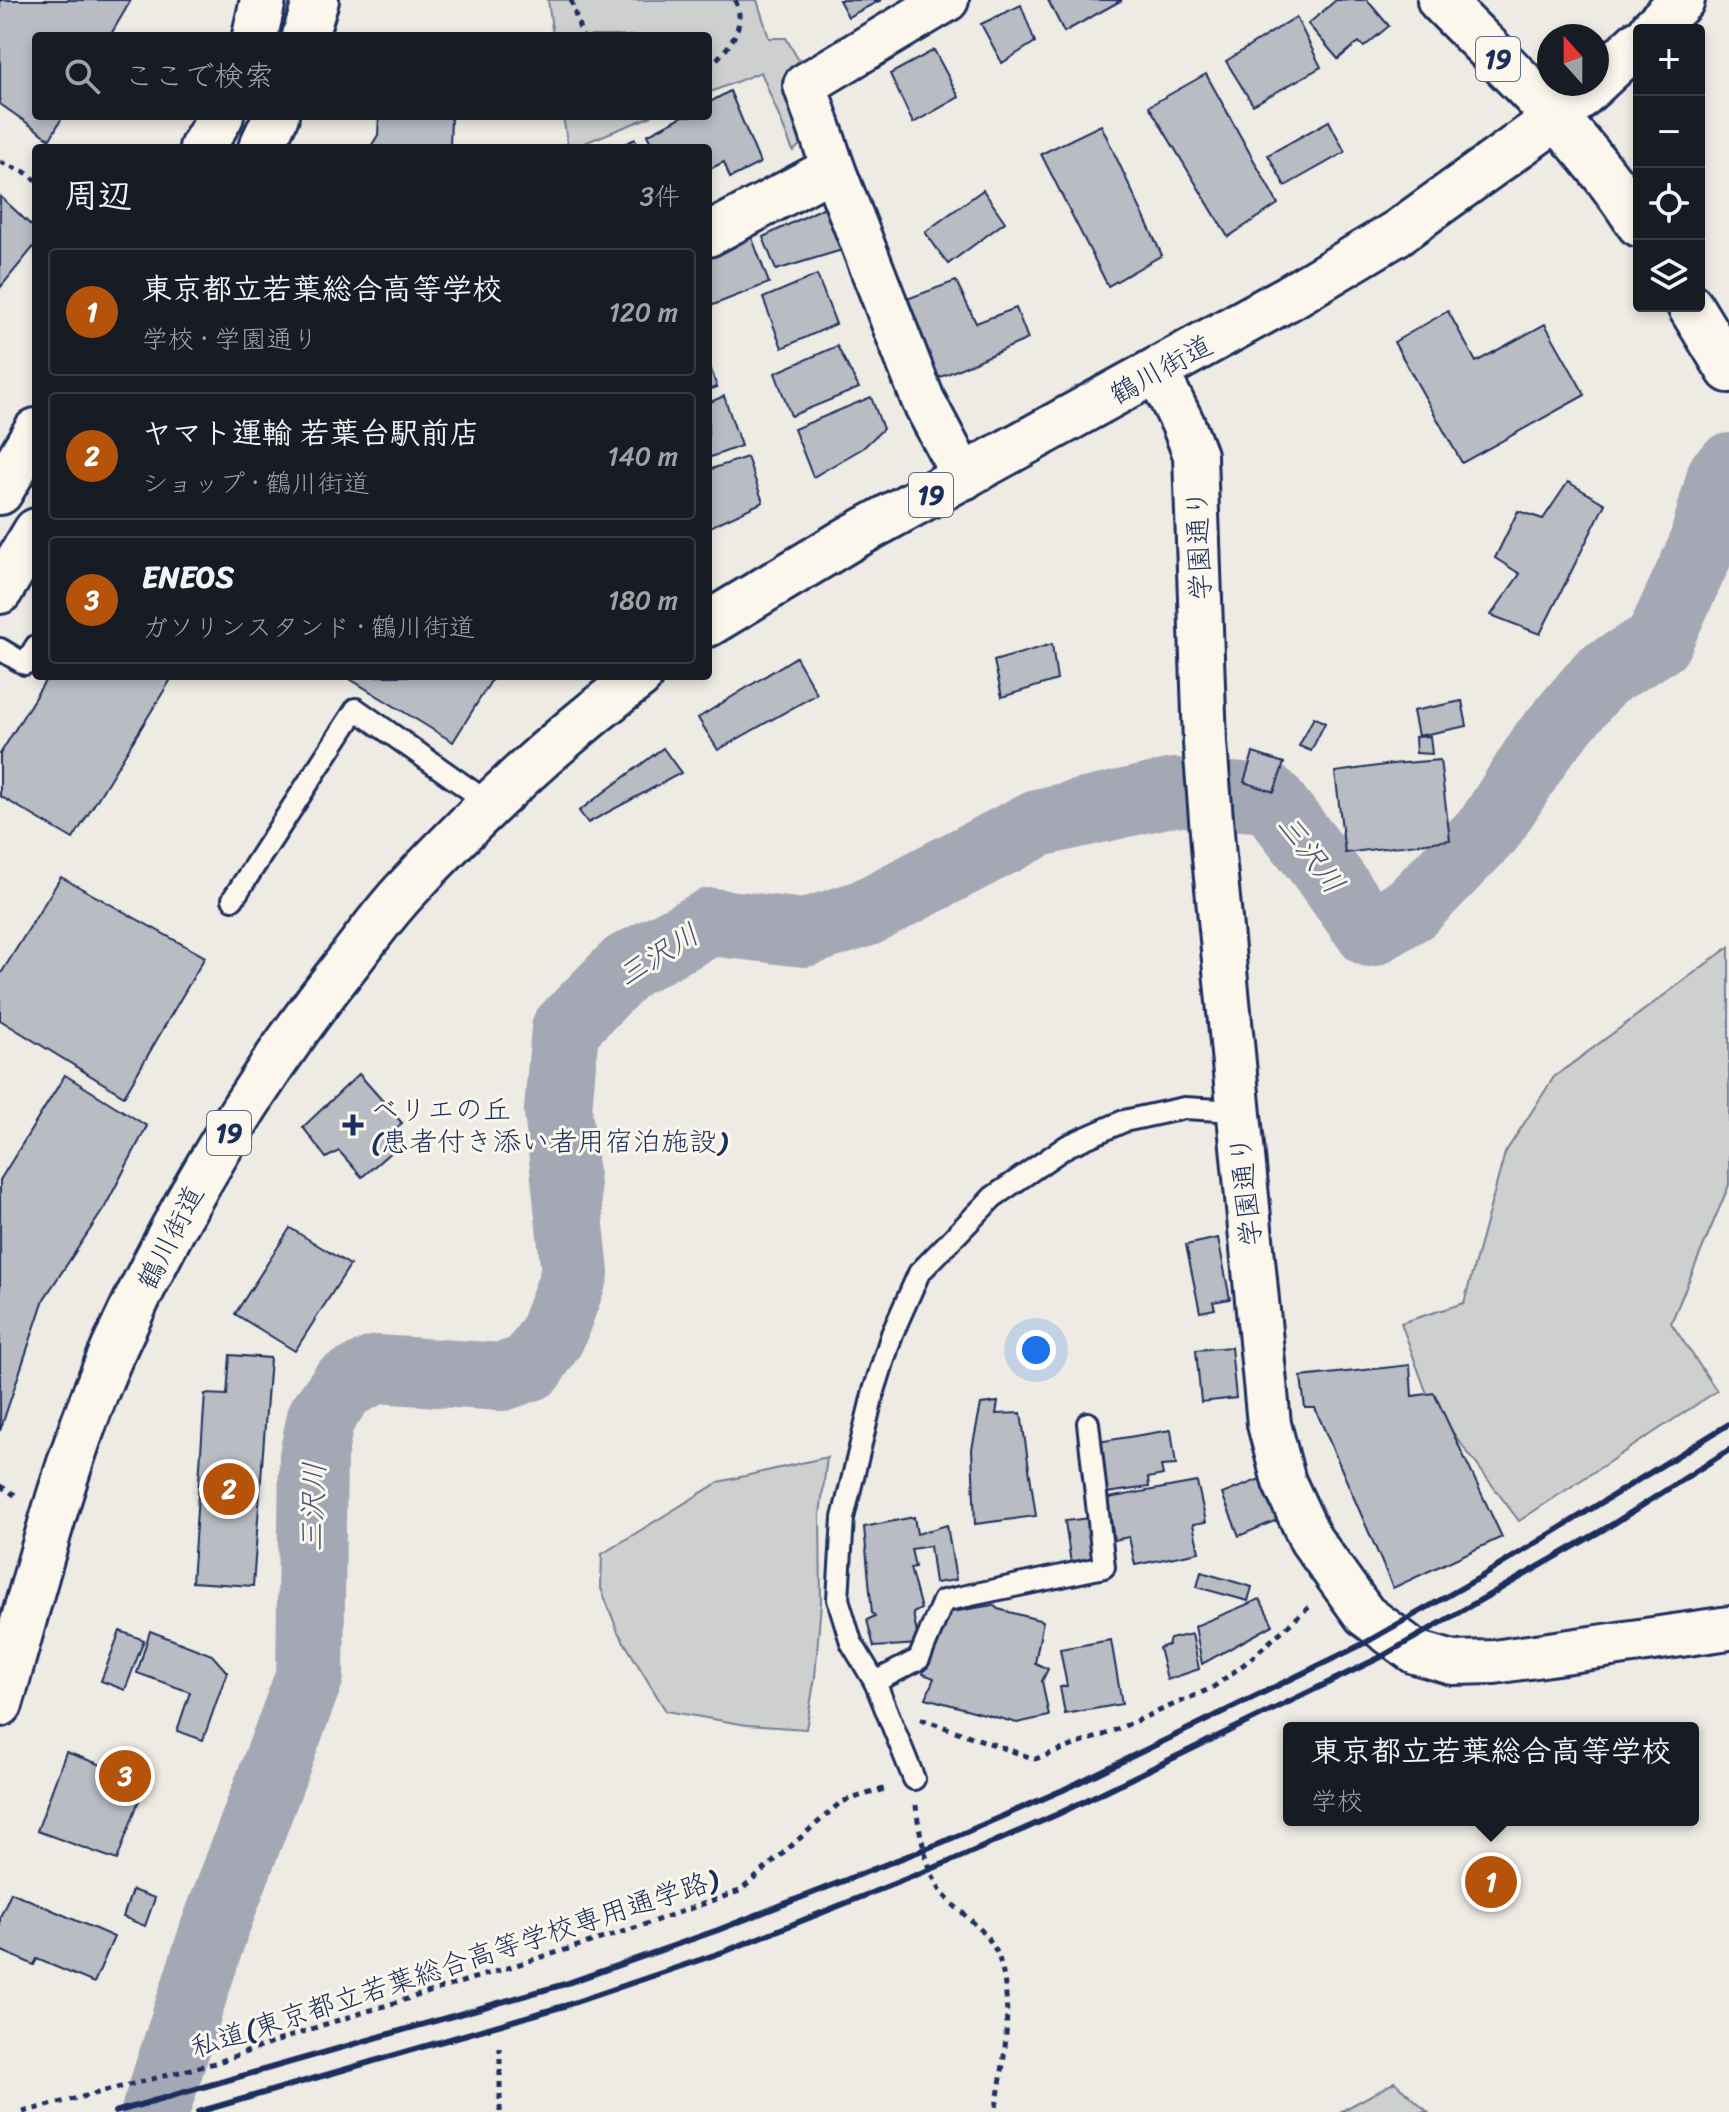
<!DOCTYPE html>
<html lang="ja">
<meta charset="utf-8">
<style>
body{margin:0;font-family:Sriracha,"Klee One",sans-serif;background:#20242c;color:#f1f3f6}
.controls{position:absolute;right:24px;top:24px;display:grid;overflow:hidden;border-radius:8px;box-shadow:0 4px 12px #0003}
.controls button{width:72px;height:72px;display:grid;place-items:center;padding:0;border:0;border-bottom:2px solid #363941;background:#171b24;color:#f1f3f6;font:40px sans-serif}
.compass{position:absolute;left:1537px;top:24px;width:72px;height:72px;border-radius:50%;background:#171b24;box-shadow:0 4px 12px #0003;rotate:339deg}
.you{position:absolute;left:1036px;top:1350px;width:28px;height:28px;margin:-20px;border:6px solid #fff;border-radius:50%;background:#1a73e8;box-shadow:0 0 0 12px #1a73e833}
.badge{display:grid;place-items:center;width:52px;height:52px;border-radius:50%;background:#b45309;color:#fff;font-size:26px;font-weight:700}
.pin{position:absolute;translate:-50% -50%;border:4px solid #fff;box-shadow:0 2px 8px #0006}
.popup{position:absolute;left:1283px;top:1722px;width:416px;height:104px;box-sizing:border-box;display:grid;place-content:center;border-radius:8px;background:#171b24;filter:drop-shadow(0 2px 6px #0005);font-size:26px;white-space:nowrap;color:#9ea1a6}
.popup b{font-size:30px;color:#f1f3f6}
.popup::after{content:'';position:absolute;left:50%;top:100%;margin-left:-16px;border:16px solid transparent;border-top-color:#171b24}
.list{margin:0;padding:0;list-style:none}
h2{display:flex;justify-content:space-between;align-items:center;height:104px;margin:0;padding:0 32px;font-size:34px}
h2 small{font-size:26px;font-weight:400;color:#9ea1a6}
.list li{display:grid;grid-template-columns:52px 1fr auto;gap:24px;align-items:center;box-sizing:border-box;height:128px;margin:0 16px 16px;padding:0 16px;border:2px solid #363941;border-radius:8px}
.list b{display:block;font-size:30px;white-space:nowrap}
.list p{margin:0;font-size:26px;white-space:nowrap;color:#9ea1a6}
.list em{font-size:26px;font-style:normal;color:#9ea1a6}
.icon{flex:none;width:44px;height:44px;fill:none;stroke:currentColor;stroke-width:2;stroke-linecap:round;stroke-linejoin:round}
.map{position:relative;flex:none;width:1729px;height:2112px;overflow:hidden}
.search{position:absolute;background:#171b24;box-shadow:0 4px 12px #0003;left:32px;top:32px;width:680px;height:88px;display:flex;align-items:center;gap:20px;box-sizing:border-box;padding:0 28px;border-radius:8px;color:#9ea1a6;font-size:30px}
.panel{position:absolute;background:#171b24;box-shadow:0 4px 12px #0003;left:32px;top:144px;width:680px;height:536px;border-radius:8px}
.map>svg:first-child{display:block}
.green{fill:#cecfcf;stroke:#747f96;stroke-width:2}
.lines{fill:none;stroke-linecap:round;stroke-linejoin:round}
.river{stroke:#a3a8b4;stroke-width:68}
.building{fill:#b9bcc3;stroke:#1b2f5e;stroke-width:2}
.service-casing{stroke:#1b2f5e;stroke-width:26}
.minor-casing{stroke:#1b2f5e;stroke-width:48}
.tertiary-casing{stroke:#1b2f5e;stroke-width:50}
.primary-casing{stroke:#1b2f5e;stroke-width:50}
.path{stroke:#1b2f5e;stroke-width:5;stroke-dasharray:6 6;stroke-linecap:butt}
.service{stroke:#fbf7ec;stroke-width:20}
.minor{stroke:#fbf7ec;stroke-width:42}
.tertiary{stroke:#fbf7ec;stroke-width:44}
.primary{stroke:#fbf7ec;stroke-width:44}
.rail{stroke:#1b2f5e;stroke-width:6}
.poi-dot{fill:#1b2f5e;stroke:#fbf7ec;stroke-width:3}
.labels{text-anchor:middle;stroke-width:6;stroke-linejoin:round;paint-order:stroke}
.shield{fill:#fbf7ec;stroke:#5e6b89;stroke-width:2}
.shield-label{font-size:26px;font-weight:bold;fill:#1b2f5e}
.street-label{font-size:28px;fill:#1b2f5e;stroke:#fbf7ec}
.poi-label{font-size:28px;fill:#1b2f5e;stroke:#fbf7ec;text-anchor:start}
.water-label{font-size:30px;font-style:italic;fill:#445378;stroke:#fbf7ec}
</style>
<div class="map">
<svg width="1729" height="2112" viewBox="0 0 1729 2112">
<rect width="100%" height="100%" fill="#eeebe4"/>
<filter id="ink" filterUnits="userSpaceOnUse"><feTurbulence type="fractalNoise" baseFrequency=".0125" numOctaves="2"/><feDisplacementMap in="SourceGraphic" scale="16" xChannelSelector="R" yChannelSelector="G"/><feConvolveMatrix kernelMatrix="1 2 1 2 8 2 1 2 1" color-interpolation-filters="sRGB"/></filter>
<g filter="url(#ink)">
<g class="green">
<path d="M548 0H757L769 38H786L799 61 786 73 806 140 793 151 761 72 708 93V36H553Z"/>
<path d="M563 116H652L572 148H568Z"/>
<path d="M1729 947V1185L1671 1323 1717 1391 1519 1521 1430 1402 1401 1323 1464 1303 1505 1153 1554 1077Z"/>
<path d="M827 1457 820 1515 821 1602 815 1677 806 1729 747 1725 666 1711 618 1632 601 1588 602 1554 719 1482Z"/>
<path d="M1395 2082 1428 2112H1340Z"/>
</g>
<g class="lines">
<path class="river" d="M155 2112 214 1930 310 1675 313 1456 321 1417 343 1386 377 1369 502 1377 531 1367 552 1335 575 1273 558 1110 565 1029 627 966 711 922 804 933 865 913 1038 823 1174 792 1270 799 1318 861 1370 933 1412 908 1490 828 1543 745 1601 676 1658 642 1701 549 1721 475 1729 467"/>
</g>
<g class="building">
<path d="M0 0H131L110 36H36V116H63L50 139 0 104Z"/>
<path d="M839 0H881L848 17Z"/>
<path d="M1048 0H1122L1064 32Z"/>
<path d="M1336 0H1367L1389 26 1364 47 1359 42 1338 59 1308 24Z"/>
<path d="M1021 5 1035 42 1002 63 981 24Z"/>
<path d="M1296 17 1321 67 1253 105 1226 61Z"/>
<path d="M934 50 959 97 913 123 890 74Z"/>
<path d="M1206 74 1278 204 1228 237 1149 106Z"/>
<path d="M730 91 760 163 730 178 724 162 708 170V148H654L647 135 683 116H708V103Z"/>
<path d="M379 116H451L450 148H370L378 135Z"/>
<path d="M1329 121 1345 152 1285 186 1268 155Z"/>
<path d="M1101 125 1162 255 1108 286 1041 154Z"/>
<path d="M635 139 639 148H615Z"/>
<path d="M983 190 1005 222 948 264 925 232Z"/>
<path d="M0 196 36 230V244L0 288Z"/>
<path d="M827 206 842 250 776 270 763 237Z"/>
<path d="M749 230 769 283 708 307V252Z"/>
<path d="M817 275 836 324 782 348 763 298Z"/>
<path d="M956 281 976 323 1016 308 1028 339 936 379 904 300Z"/>
<path d="M1448 311 1476 362 1545 324 1585 395 1462 463 1394 342Z"/>
<path d="M837 346 859 388 791 416 775 373Z"/>
<path d="M708 361 717 387 708 390Z"/>
<path d="M724 396 741 446 708 458V403Z"/>
<path d="M871 397 883 429 863 448 813 477 794 429Z"/>
<path d="M747 457 763 502 708 528V470Z"/>
<path d="M1568 482 1605 504 1540 634 1491 615 1520 574 1495 558 1518 511 1543 519Z"/>
<path d="M1052 644 1057 680 1002 697 994 661Z"/>
<path d="M796 657 817 694 718 750 698 718Z"/>
<path d="M48 676H173L73 839 0 796V754Z"/>
<path d="M345 676H494L453 742Z"/>
<path d="M1462 701 1467 726 1418 736 1413 711Z"/>
<path d="M1314 717 1325 723 1311 751 1299 746Z"/>
<path d="M1430 736 1432 754 1416 753 1415 737Z"/>
<path d="M663 748 681 773 588 823 579 811Z"/>
<path d="M1253 753 1284 763 1274 792 1244 782Z"/>
<path d="M1440 760 1450 840 1345 853 1335 772 1392 764Z"/>
<path d="M61 877 205 957 124 1096 0 1020V975Z"/>
<path d="M359 1074 402 1123 385 1139 392 1151 362 1177 339 1151 326 1158 303 1127Z"/>
<path d="M65 1075 147 1126 105 1207 44 1299 0 1431V1180Z"/>
<path d="M290 1228 350 1265 295 1351 235 1314Z"/>
<path d="M1218 1238 1230 1299 1213 1302 1215 1309 1200 1312 1186 1245Z"/>
<path d="M1231 1347 1236 1398 1201 1402 1196 1350Z"/>
<path d="M230 1355 270 1358 253 1586 192 1582 205 1394 227 1395Z"/>
<path d="M1410 1365 1412 1396 1434 1393 1502 1537 1393 1588 1315 1408H1305L1301 1377Z"/>
<path d="M998 1402 996 1414 1021 1413 1036 1516 975 1524 972 1449 981 1404Z"/>
<path d="M1171 1430 1176 1465 1161 1466 1163 1475 1148 1478 1149 1487 1106 1493 1098 1442Z"/>
<path d="M1260 1479 1277 1520 1239 1536 1222 1494Z"/>
<path d="M1197 1482 1206 1522 1193 1524 1199 1552 1135 1565 1129 1537 1114 1540 1108 1498Z"/>
<path d="M914 1517 917 1534 947 1525 956 1580 935 1583 930 1546 911 1549 915 1567 910 1568 921 1609 913 1613 919 1644 874 1647 867 1620 875 1616 872 1613 864 1527Z"/>
<path d="M1090 1518 1096 1561 1071 1564 1065 1521Z"/>
<path d="M1201 1572 1252 1587 1248 1601 1197 1587Z"/>
<path d="M1260 1599 1273 1625 1202 1664 1195 1626Z"/>
<path d="M993 1605 998 1609 1043 1621 1035 1663 1048 1669 1042 1681 1049 1716 1017 1723 926 1698 934 1678 923 1674 946 1613Z"/>
<path d="M120 1631 144 1640 125 1690 101 1681Z"/>
<path d="M150 1631 212 1655 227 1672 203 1740 177 1731 190 1692 137 1673Z"/>
<path d="M1192 1634 1199 1669 1167 1680 1159 1648 1168 1645 1170 1639Z"/>
<path d="M1111 1640 1122 1704 1065 1714 1060 1687 1067 1686 1060 1649Z"/>
<path d="M66 1752 146 1781 117 1860 37 1831Z"/>
<path d="M132 1890 155 1898 145 1926 123 1917Z"/>
<path d="M11 1892 114 1937 94 1983 37 1959 34 1965 0 1950V1917Z"/>
</g>
<g class="lines">
<g class="service-casing">
<g id="service">
<path d="M0 649 25 664 36 646"/>
<path d="M233 899 356 709 490 804"/>
<path d="M875 1682 851 1642 838 1599 843 1518 873 1394 892 1334 919 1273 993 1197 1067 1146 1124 1121 1184 1108 1237 1111"/>
<path d="M914 1779 875 1682 919 1659 943 1601 1104 1567 1088 1423"/>
</g>
</g>
<g class="minor-casing">
<g id="minor">
<path d="M947 0 805 85 833 168 923 400 964 478"/>
<path d="M708 235 833 168"/>
<path d="M1157 371 1183 424 1195 455 1205 743 1214 857 1269 1424 1284 1482 1311 1540 1365 1615 1415 1652 1453 1663 1494 1662 1729 1628"/>
</g>
</g>
<g class="tertiary-casing">
<g id="tertiary">
<path d="M255 36 263 0"/>
<path d="M305 36 316 0"/>
<path d="M202 148 221 116"/>
<path d="M261 148 276 116"/>
<path d="M0 492 36 431"/>
<path d="M0 591 36 531"/>
</g>
</g>
<g class="primary-casing">
<g id="primary">
<path d="M1440 0C1509 71 1587 140 1639 224"/>
<path d="M1652 30 1682 0"/>
<path d="M1597 81 1639 42"/>
<path d="M1690 306 1729 370"/>
<path d="M708 624 849 539 1290 297 1397 233 1555 119 1594 84"/>
<path d="M0 1704C35 1584 64 1458 116 1344 178 1207 256 1079 348 962 367 938 385 912 406 890 478 812 556 740 640 676"/>
</g>
</g>
<g class="path">
<path d="M571 0 582 36"/>
<path d="M708 67C728 50 748 27 735 0"/>
<path d="M0 162 25 172 36 180"/>
<path d="M0 1486 15 1495"/>
<path d="M921 1719 1035 1759 1106 1734 1212 1688 1247 1662 1309 1607"/>
<path d="M916 1805C918 1827 927 1869 939 1888 954 1912 988 1926 999 1958 1014 2005 1004 2065 995 2112"/>
<path d="M23 2112 215 2063 323 2025 626 1931 740 1891 841 1802 887 1788"/>
<path d="M500 2112V2048"/>
</g>
<use href="#service" class="service"/>
<use href="#minor" class="minor"/>
<use href="#tertiary" class="tertiary"/>
<use href="#primary" class="primary"/>
<g class="rail">
<path d="M115 2112 565 1984 718 1930 943 1842 1063 1790 1363 1644 1479 1578 1729 1424"/>
<path d="M198 2112 564 2006 726 1951 951 1861 1058 1814 1381 1657 1613 1524 1729 1450"/>
</g>
</g>
</g>
<path class="poi-dot" d="M349 1113h8v8h8v8h-8v8h-8v-8h-8v-8h8z"/>
<g class="labels">
<g class="shield">
<rect x="1476" y="37" width="44" height="44" rx="6"/>
<rect x="909" y="473" width="44" height="44" rx="6"/>
<rect x="207" y="1111" width="44" height="44" rx="6"/>
</g>
<g class="shield-label">
<text x="1498" y="68">19</text>
<text x="931" y="504">19</text>
<text x="229" y="1142">19</text>
</g>
<g class="street-label">
<text transform="translate(1161 369) rotate(-29)" y="10">鶴川街道</text>
<text transform="translate(1198 545) rotate(-92)" y="10">学園通り</text>
<text transform="translate(1245 1191) rotate(-96)" y="10">学園通り</text>
<text transform="translate(170 1237) rotate(-63)" y="10">鶴川街道</text>
<text transform="translate(454 1963) rotate(-18)" y="10">私道(東京都立若葉総合高等学校専用通学路)</text>
</g>
<g class="poi-label">
<text x="371" y="1119">ベリエの丘<tspan x="371" dy="32">(患者付き添い者用宿泊施設)</tspan></text>
</g>
<g class="water-label">
<text transform="translate(1311 854) rotate(53)" y="10">三沢川</text>
<text transform="translate(658 955) rotate(-32)" y="10">三沢川</text>
<text transform="translate(313 1507) rotate(-88)" y="10">三沢川</text>
</g>
</g>
</svg>
<div class="controls">
<button>+</button>
<button>−</button>
<button><svg class="icon" aria-label="locate" viewBox="0 0 24 24"><circle cx="12" cy="12" r="6"/><path d="M12 2v4M12 18v4M2 12h4M18 12h4"/></svg></button>
<button><svg class="icon" aria-label="layers" viewBox="0 0 24 24"><path d="M12 4l9 5-9 5-9-5zM3 14l9 5 9-5"/></svg></button>
</div>
<svg class="compass" viewBox="-18 -18 36 36"><path d="M0-13l5 13h-10z" fill="#e53935"/><path d="M0 13l5-13h-10z" fill="#9ea1a6"/></svg>
<div class="you"></div>
<div class="pin badge" style="left:1491px;top:1882px">1</div>
<div class="popup"><b>東京都立若葉総合高等学校</b>学校</div>
<div class="pin badge" style="left:229px;top:1489px">2</div>
<div class="pin badge" style="left:125px;top:1776px">3</div>
<div class="search"><svg class="icon" aria-label="search" viewBox="0 0 24 24"><circle cx="10" cy="10" r="6"/><path d="M15 15l6 6"/></svg>ここで検索</div>
<section class="panel">
<h2>周辺<small>3件</small></h2>
<ul class="list">
<li><span class="badge">1</span><div><b>東京都立若葉総合高等学校</b><p>学校 · 学園通り</p></div><em>120 m</em></li>
<li><span class="badge">2</span><div><b>ヤマト運輸 若葉台駅前店</b><p>ショップ · 鶴川街道</p></div><em>140 m</em></li>
<li><span class="badge">3</span><div><b>ENEOS</b><p>ガソリンスタンド · 鶴川街道</p></div><em>180 m</em></li>
</ul>
</section>
</div>
